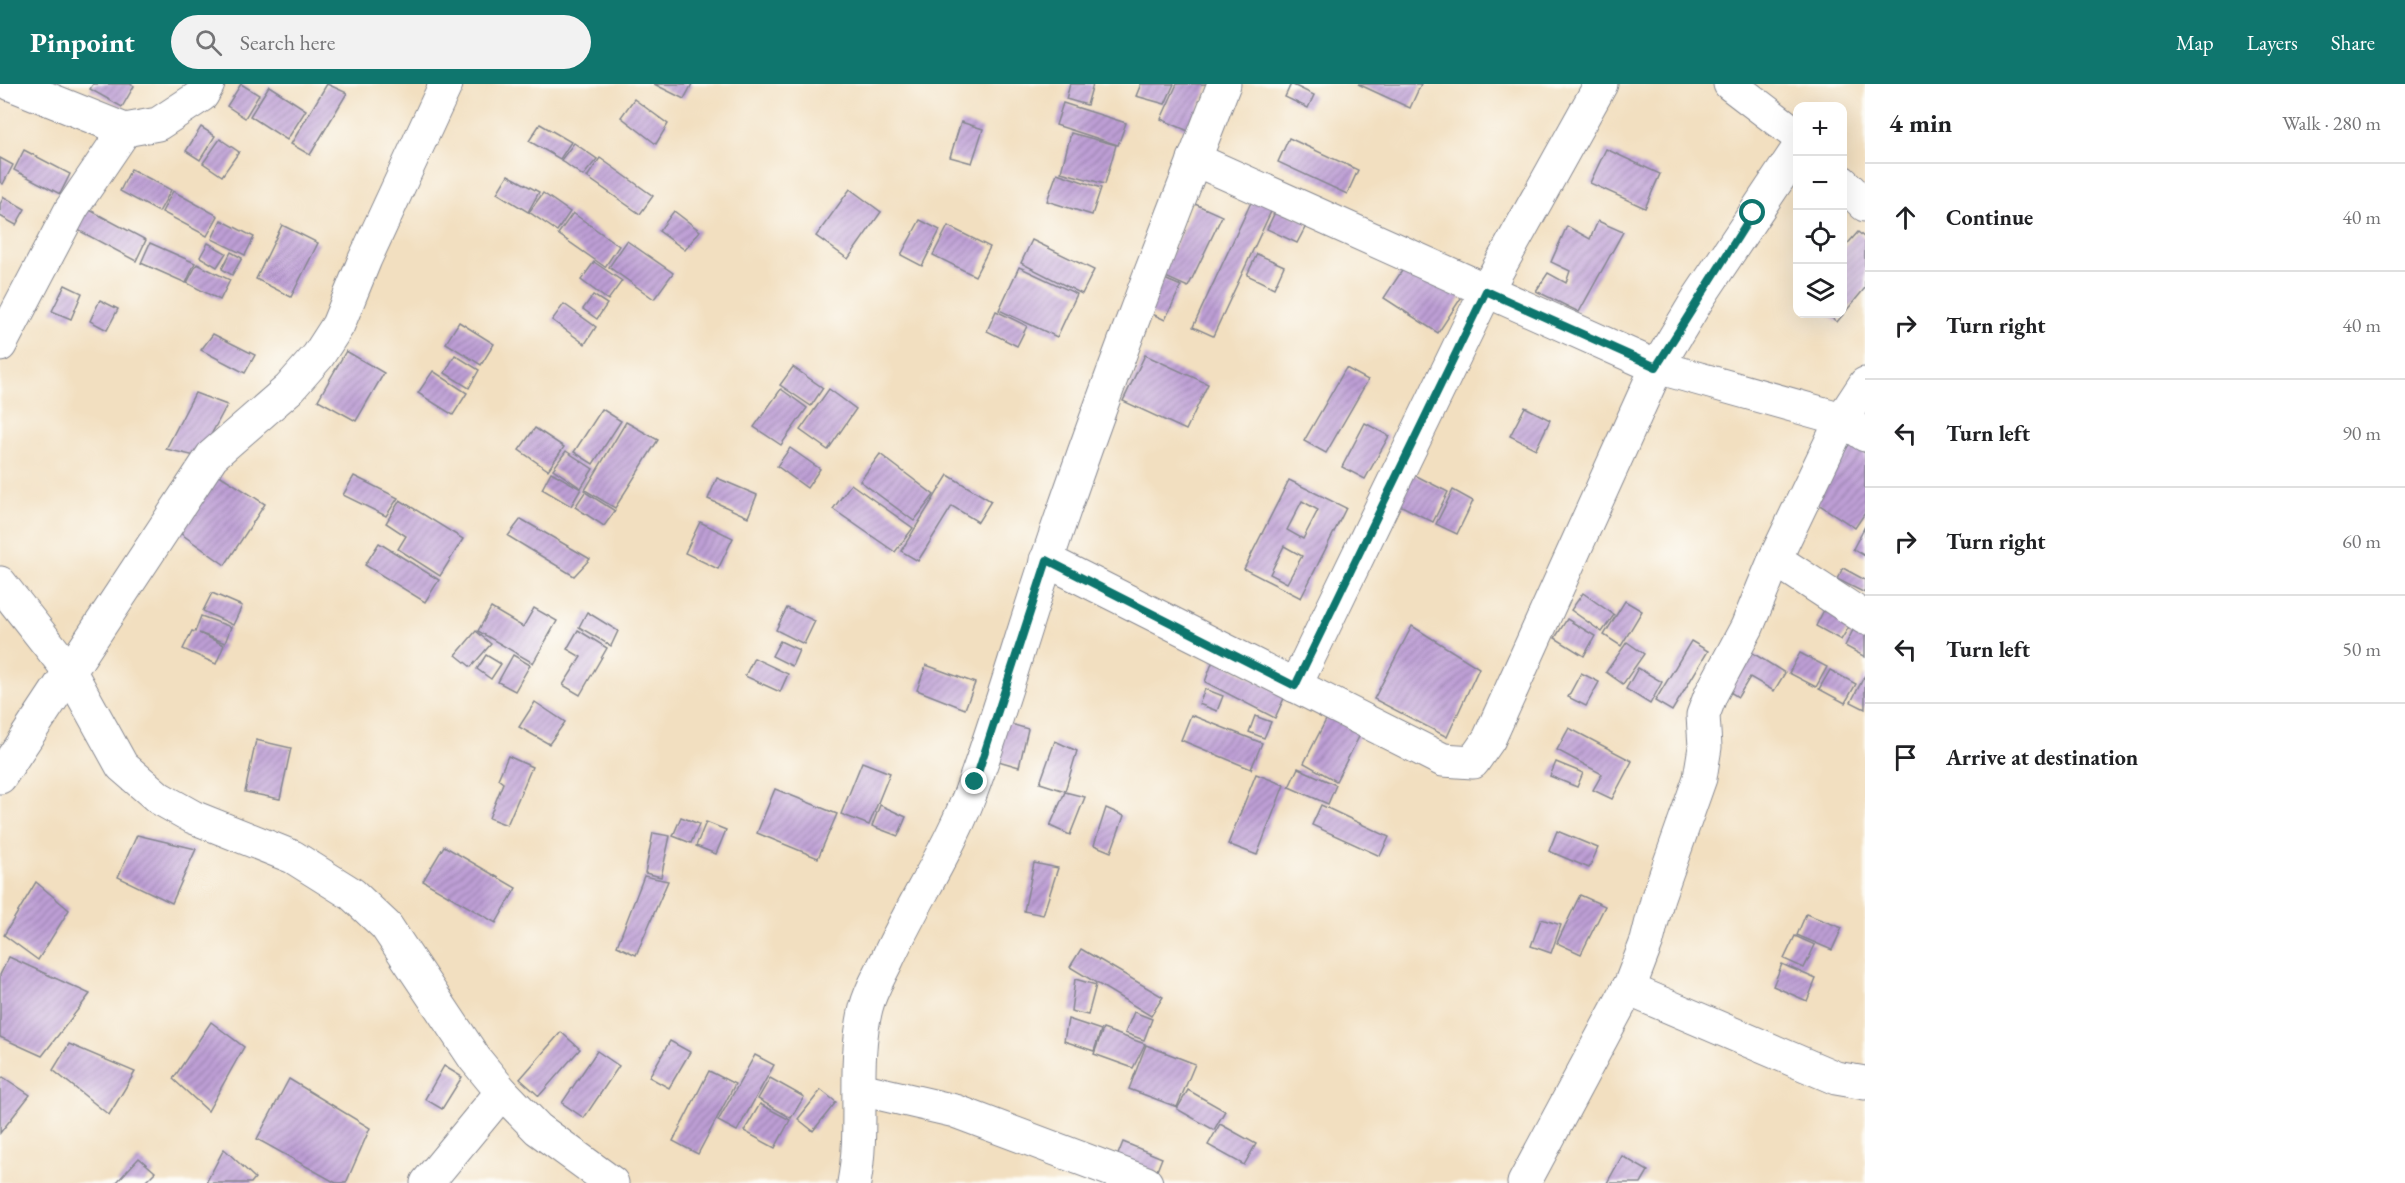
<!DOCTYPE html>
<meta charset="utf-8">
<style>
body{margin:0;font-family:"EB Garamond",serif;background:#f2f2f2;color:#202124}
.controls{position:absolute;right:18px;top:18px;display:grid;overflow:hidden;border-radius:12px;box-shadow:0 6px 24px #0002}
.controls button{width:54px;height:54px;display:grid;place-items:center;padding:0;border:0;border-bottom:2px solid #e0e0e0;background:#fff;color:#202124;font:30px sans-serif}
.stop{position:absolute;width:18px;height:18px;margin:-14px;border:4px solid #0f766e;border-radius:50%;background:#fff}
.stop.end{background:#0f766e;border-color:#fff;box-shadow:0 2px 6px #0008}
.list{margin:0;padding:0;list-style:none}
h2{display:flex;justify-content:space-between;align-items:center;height:78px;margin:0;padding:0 24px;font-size:26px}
h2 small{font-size:20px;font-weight:400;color:#757577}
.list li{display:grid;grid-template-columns:39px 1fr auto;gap:18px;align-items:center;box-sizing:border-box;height:108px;padding:0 24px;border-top:2px solid #e0e0e0}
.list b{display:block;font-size:22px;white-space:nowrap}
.list em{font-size:20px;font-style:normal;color:#757577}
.icon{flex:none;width:33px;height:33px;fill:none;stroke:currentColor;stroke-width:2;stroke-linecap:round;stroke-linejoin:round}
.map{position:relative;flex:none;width:1865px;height:1099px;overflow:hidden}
header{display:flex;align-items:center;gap:36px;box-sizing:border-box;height:84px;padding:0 30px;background:#0f766e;color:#fff}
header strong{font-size:28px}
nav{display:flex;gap:33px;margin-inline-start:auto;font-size:21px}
.search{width:420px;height:54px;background:#f2f2f2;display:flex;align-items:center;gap:15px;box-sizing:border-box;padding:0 21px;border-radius:33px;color:#757577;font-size:22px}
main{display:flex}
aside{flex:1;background:#fff}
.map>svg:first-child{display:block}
.building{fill:url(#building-hatch);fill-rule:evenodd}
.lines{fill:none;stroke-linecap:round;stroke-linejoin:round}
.minor-casing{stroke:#86878f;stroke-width:35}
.minor{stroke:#fff;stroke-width:33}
.route{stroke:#0f766e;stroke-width:8}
</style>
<header>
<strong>Pinpoint</strong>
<div class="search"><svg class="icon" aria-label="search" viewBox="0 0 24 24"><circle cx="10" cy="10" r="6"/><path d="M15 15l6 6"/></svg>Search here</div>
<nav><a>Map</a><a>Layers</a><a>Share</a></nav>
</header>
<main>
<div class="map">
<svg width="1865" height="1099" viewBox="0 0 1865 1099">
<defs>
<pattern id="building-hatch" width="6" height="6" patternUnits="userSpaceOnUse" patternTransform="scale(1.5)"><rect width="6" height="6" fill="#be9fd5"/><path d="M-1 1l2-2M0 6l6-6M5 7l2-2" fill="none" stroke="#9a82b0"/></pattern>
</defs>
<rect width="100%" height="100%" fill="#fdfcf7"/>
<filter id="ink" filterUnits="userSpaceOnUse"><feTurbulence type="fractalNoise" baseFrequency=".0167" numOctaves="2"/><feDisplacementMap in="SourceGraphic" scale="12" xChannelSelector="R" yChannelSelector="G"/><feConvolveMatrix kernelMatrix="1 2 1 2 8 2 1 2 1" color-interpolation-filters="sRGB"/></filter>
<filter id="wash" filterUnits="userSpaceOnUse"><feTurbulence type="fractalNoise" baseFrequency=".008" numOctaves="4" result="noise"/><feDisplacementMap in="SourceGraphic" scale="24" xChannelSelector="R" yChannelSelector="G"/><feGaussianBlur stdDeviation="1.35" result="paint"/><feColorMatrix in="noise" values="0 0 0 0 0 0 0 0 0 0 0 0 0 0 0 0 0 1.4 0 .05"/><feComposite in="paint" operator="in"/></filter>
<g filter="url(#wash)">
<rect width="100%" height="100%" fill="#f2dfc0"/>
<g id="blocks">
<g class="building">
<path d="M93 0H130L134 2 122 23 90 5Z"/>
<path d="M241 0 259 11 245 34 227 22Z"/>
<path d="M327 0 347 9 310 71 291 60Z"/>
<path d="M654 0H692L684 15Z"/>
<path d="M1070 0H1093L1087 21 1066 15Z"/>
<path d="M1141 0H1174L1165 20 1136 12Z"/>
<path d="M1177 0H1209L1188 47 1161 35Z"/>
<path d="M1291 0 1314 11 1308 24 1285 13Z"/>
<path d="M1358 0H1421L1410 24Z"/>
<path d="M269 2 306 26 287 56 250 32Z"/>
<path d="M634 15 668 40 656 60 621 33Z"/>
<path d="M1063 19 1126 39 1118 61 1056 41Z"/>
<path d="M961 38 983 45 972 79 950 73Z"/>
<path d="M540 40 571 58 560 75 529 57Z"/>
<path d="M201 43 215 52 200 76 186 67Z"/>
<path d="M1071 49 1116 61 1105 100 1061 88Z"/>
<path d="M1289 54 1358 86 1347 110 1278 78Z"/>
<path d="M220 55 239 68 222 92 203 79Z"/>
<path d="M574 59 597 75 583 92 561 76Z"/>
<path d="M1606 65 1660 90 1645 124 1590 99Z"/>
<path d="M24 66 70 90 60 110 14 86Z"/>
<path d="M0 74 13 81 3 100 0 98Z"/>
<path d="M600 74 653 112 640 130 587 93Z"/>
<path d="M131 85 171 106 159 128 120 107Z"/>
<path d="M1057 89 1101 104 1092 131 1047 117Z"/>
<path d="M508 91 539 108 528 128 497 109Z"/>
<path d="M850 105 881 128 848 175 816 152Z"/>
<path d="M173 107 218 132 207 152 162 128Z"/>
<path d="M543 109 570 128 557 147 529 128Z"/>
<path d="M1254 112 1274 121 1213 252 1193 243Z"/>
<path d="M4 113 25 125 16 141 0 132V120Z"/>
<path d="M1195 120 1222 132 1188 203 1161 191Z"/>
<path d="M86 124 146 156 136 177 76 145Z"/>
<path d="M1277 124 1308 138 1297 159 1267 145Z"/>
<path d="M674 127 700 147 685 166 659 147Z"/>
<path d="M573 129 619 162 605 183 558 150Z"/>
<path d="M221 136 254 153 245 171 212 155Z"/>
<path d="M920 136 940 146 922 182 901 171Z"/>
<path d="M1598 137 1623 148 1579 228 1536 207 1548 189 1566 199 1570 187 1551 178 1567 142 1590 155Z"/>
<path d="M282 141 318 159 291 213 256 195Z"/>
<path d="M948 142 990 163 975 192 933 171Z"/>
<path d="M1858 148 1865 154V204L1837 238 1827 230H1842V166Z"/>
<path d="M1032 156 1094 186 1082 210 1021 179Z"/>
<path d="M627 157 673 189 654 215 609 183Z"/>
<path d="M150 159 195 179 186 199 141 179Z"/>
<path d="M208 159 226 169 217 183 200 173Z"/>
<path d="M231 168 242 174 232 191 222 185Z"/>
<path d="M1257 170 1284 182 1274 204 1247 191Z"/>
<path d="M1411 173 1465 208 1438 249 1384 214Z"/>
<path d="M594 178 622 197 608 216 581 196Z"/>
<path d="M197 180 230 196 220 216 187 199Z"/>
<path d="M1019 183 1077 210 1057 253 999 226Z"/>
<path d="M1162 194 1181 202 1165 236 1146 227Z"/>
<path d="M65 201 82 209 71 235 52 227Z"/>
<path d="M593 211 607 220 597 235 583 225Z"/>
<path d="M100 216 118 225 107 246 90 237Z"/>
<path d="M564 220 596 243 585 260 552 236Z"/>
<path d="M996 227 1027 242 1017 262 987 247Z"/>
<path d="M459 238 494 260 481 281 446 259Z"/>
<path d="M213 250 255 271 245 289 201 266Z"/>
<path d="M346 267 384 289 356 337 318 316Z"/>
<path d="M455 271 479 286 469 304 445 289Z"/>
<path d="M1145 271 1208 300 1186 346 1123 317Z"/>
<path d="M793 283 823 304 811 322 780 301Z"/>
<path d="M1346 284 1368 296 1326 369 1304 357Z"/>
<path d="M433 287 467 309 453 331 418 309Z"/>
<path d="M781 305 807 324 781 361 754 343Z"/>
<path d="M829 305 856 325 828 366 800 346Z"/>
<path d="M195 309 227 321 199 373 166 365Z"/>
<path d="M1525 323 1550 336 1536 365 1510 352Z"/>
<path d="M602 325 621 337 593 380 574 368Z"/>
<path d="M626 338 658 356 615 424 585 406Z"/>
<path d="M1365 339 1389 352 1365 395 1342 383Z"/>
<path d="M535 344 564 363 548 386 519 366Z"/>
<path d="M1850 359 1865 369V429L1855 444 1812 416Z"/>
<path d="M790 364 820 385 807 404 777 382Z"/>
<path d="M566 367 593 385 581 404 553 385Z"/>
<path d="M880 370 934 411 914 437 860 397Z"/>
<path d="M1405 386 1448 408 1433 438 1390 416Z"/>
<path d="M551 388 581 405 571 422 542 405Z"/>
<path d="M216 389 265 420 225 481 180 449Z"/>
<path d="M948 391 991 417 978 438 952 422 918 477 901 467Z"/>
<path d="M354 392 398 414 386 432 343 411Z"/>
<path d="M717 394 757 411 748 433 708 415Z"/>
<path d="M1289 396 1346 424 1301 514 1244 485ZM1302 417 1318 426 1303 455 1287 446ZM1284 462 1302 472 1287 499 1270 490Z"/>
<path d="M851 400 913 444 895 468 833 425Z"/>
<path d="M1453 406 1473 417 1457 450 1436 440Z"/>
<path d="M585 408 615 427 604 442 575 423Z"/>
<path d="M400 416 463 455 440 492 398 465 406 452 386 439Z"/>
<path d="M521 435 590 475 574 492 508 452Z"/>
<path d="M700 438 733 454 718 485 685 469Z"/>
<path d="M1865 442V472L1853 465Z"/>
<path d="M379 459 439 496 425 518 365 481Z"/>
<path d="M1843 484 1865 496V509L1837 495Z"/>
<path d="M212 509 242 522 233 541 203 527Z"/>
<path d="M1583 509 1614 531 1602 548 1571 526Z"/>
<path d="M1625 517 1642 527 1621 562 1604 551Z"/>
<path d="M491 524 523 543 534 524 557 537 533 579 478 547Z"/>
<path d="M787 524 815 537 804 560 776 546Z"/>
<path d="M1824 526 1850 541 1841 556 1816 542Z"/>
<path d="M587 528 618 547 611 562 579 543Z"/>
<path d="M201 532 231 543 225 559 199 549 224 561 216 580 183 565 192 547 195 548Z"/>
<path d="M1567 535 1595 552 1584 572 1555 554Z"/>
<path d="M1412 542 1479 584 1447 653 1374 615Z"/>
<path d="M1854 544 1865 550V573L1845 562Z"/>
<path d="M578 546 607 564 580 611 563 601 581 573 567 565Z"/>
<path d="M476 547 491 560 471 583 456 571Z"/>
<path d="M780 557 799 566 792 582 772 572Z"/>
<path d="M1691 557 1708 567 1672 627 1655 617Z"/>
<path d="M1627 558 1644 570 1623 600 1606 588Z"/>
<path d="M1743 563 1785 589 1774 607 1750 593 1738 613 1720 602Z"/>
<path d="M1800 569 1827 583 1816 603 1789 589Z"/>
<path d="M486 571 501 580 491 595 477 585Z"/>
<path d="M513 571 530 581 515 607 498 598Z"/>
<path d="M754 574 788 590 780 608 745 592Z"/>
<path d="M1214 574 1285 612 1275 634 1205 598Z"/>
<path d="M926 581 975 599 965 625 917 606Z"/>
<path d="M1638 584 1662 598 1650 620 1626 605Z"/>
<path d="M1830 586 1856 600 1845 619 1819 605Z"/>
<path d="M1581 589 1599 598 1586 622 1568 613Z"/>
<path d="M1865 591V625L1851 618Z"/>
<path d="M1205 605 1223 612 1217 627 1199 620Z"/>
<path d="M535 618 565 638 549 660 519 643Z"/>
<path d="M1191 631 1262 659 1251 685 1181 656Z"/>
<path d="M1255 632 1271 638 1264 654 1249 648Z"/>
<path d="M1328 632 1361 649 1336 697 1304 679Z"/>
<path d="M1004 638 1028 645 1019 683 995 676Z"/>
<path d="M1569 644 1632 677 1612 715 1593 706 1602 690 1557 666Z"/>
<path d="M256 656 291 664 280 715 245 708Z"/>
<path d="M1055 657 1077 667 1065 707 1040 699Z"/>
<path d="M508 672 532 683 507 741 489 734 503 699 498 695Z"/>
<path d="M862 678 890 689 869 741 841 730Z"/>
<path d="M1556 678 1583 689 1577 703 1550 692Z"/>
<path d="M1298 684 1336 701 1328 720 1289 703Z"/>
<path d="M1256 690 1284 701 1257 771 1228 760Z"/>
<path d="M775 705 837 730 818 774 757 749Z"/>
<path d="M1065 708 1085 713 1070 751 1050 742Z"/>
<path d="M880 721 906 733 898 752 872 742Z"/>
<path d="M1321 721 1389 753 1380 772 1312 741Z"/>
<path d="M1106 724 1124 732 1111 768 1094 761Z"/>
<path d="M681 733 699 740 691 759 673 752Z"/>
<path d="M706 738 726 746 716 770 696 762Z"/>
<path d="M1557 747 1598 764 1589 784 1549 767Z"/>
<path d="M653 749 670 752 661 793 645 789Z"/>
<path d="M137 751 196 765 172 819 118 793Z"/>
<path d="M444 762 516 804 496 839 423 797Z"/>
<path d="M1034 779 1058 784 1043 831 1024 827Z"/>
<path d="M644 792 668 797 636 871 617 862Z"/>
<path d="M36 798 69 826 38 876 4 851Z"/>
<path d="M1580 811 1605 822 1581 870 1557 859Z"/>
<path d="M1806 830 1842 844 1832 866 1797 851Z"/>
<path d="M1541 835 1561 841 1551 869 1531 862Z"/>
<path d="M1795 852 1815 861 1804 884 1784 875Z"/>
<path d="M1081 865 1163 913 1151 932 1070 883Z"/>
<path d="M9 873 90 910 42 972 0 953V891Z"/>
<path d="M1782 880 1816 895 1807 917 1773 902Z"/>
<path d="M1075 895 1096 901 1088 931 1071 927Z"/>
<path d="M1134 928 1152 935 1144 956 1125 949Z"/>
<path d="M1068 935 1101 946 1094 967 1064 957Z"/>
<path d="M211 938 244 963 208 1027 173 995Z"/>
<path d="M1103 945 1145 960 1133 984 1094 970Z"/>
<path d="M561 948 580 965 539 1012 520 995Z"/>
<path d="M670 957 690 968 669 1004 649 993Z"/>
<path d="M69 960 135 988 109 1031 53 986Z"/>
<path d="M1146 961 1195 980 1177 1023 1129 1005Z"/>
<path d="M597 967 619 982 584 1034 562 1019Z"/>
<path d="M755 971 774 981 737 1047 718 1037Z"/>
<path d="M444 982 462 993 442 1025 425 1015Z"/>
<path d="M709 987 735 1000 698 1070 673 1057Z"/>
<path d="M3 993 30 1011 0 1049V997Z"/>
<path d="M770 994 804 1013 791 1034 758 1015Z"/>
<path d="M289 995 370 1044 346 1099H336L257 1055Z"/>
<path d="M821 1006 836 1018 813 1047 798 1035Z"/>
<path d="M1188 1006 1225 1027 1214 1046 1177 1025Z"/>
<path d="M760 1020 790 1036 775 1064 744 1047Z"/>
<path d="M1220 1040 1256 1060 1244 1081 1208 1061Z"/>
<path d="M1123 1058 1162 1074 1156 1089 1117 1073Z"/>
<path d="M224 1065 255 1094 251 1099H206Z"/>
<path d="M1622 1072 1648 1087 1641 1099H1607Z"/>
<path d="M139 1074 155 1088 144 1099H116Z"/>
</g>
</g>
</g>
<g filter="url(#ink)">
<use href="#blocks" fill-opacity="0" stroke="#86878f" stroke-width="1.5"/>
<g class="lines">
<g class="minor-casing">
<g id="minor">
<path d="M11 0 125 46 158 40 202 11 208 0"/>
<path d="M1730 0 1798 52"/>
<path d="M1798 65 1699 213 1657 283 1842 335 1865 351"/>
<path d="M1842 98 1865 121"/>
<path d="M0 261 72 124 125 46"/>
<path d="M1775 475 1865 534"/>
<path d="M1046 476 1443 676 1473 678 1489 655 1657 283 1194 75"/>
<path d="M0 499 70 588 122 682 159 714 193 733 293 773 352 810 386 842 475 975 502 1008 538 1045 612 1099"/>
<path d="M1295 602 1486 207 1601 0"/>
<path d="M0 693 212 372 289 305 318 272 338 241 365 175 446 0"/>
<path d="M1628 905 1836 994 1865 999"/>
<path d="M860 1005 955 1027 1146 1099"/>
<path d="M427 1099 502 1008"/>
<path d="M854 1099C865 1041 852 981 866 924 870 907 880 891 887 876 915 815 953 760 975 697 1001 625 1022 551 1046 479 1100 317 1162 158 1224 0"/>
<path d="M1524 1099 1631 899 1647 857 1658 813 1700 694 1705 663 1703 631 1711 610 1747 543 1775 475 1842 335 1865 300"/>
</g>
</g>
<use href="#minor" class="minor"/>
</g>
</g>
<g class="lines" filter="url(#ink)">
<path class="route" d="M975 698 1047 476 1295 602 1486 207 1656 283 1753 129"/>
</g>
</svg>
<div class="controls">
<button>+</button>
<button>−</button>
<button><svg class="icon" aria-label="locate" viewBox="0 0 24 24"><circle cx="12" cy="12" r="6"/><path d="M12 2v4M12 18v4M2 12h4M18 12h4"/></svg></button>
<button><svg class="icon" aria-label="layers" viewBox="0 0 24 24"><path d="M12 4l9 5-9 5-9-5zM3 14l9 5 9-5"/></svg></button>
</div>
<div class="stop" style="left:1753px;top:129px"></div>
<div class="stop end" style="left:975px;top:698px"></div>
</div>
<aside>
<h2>4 min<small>Walk · 280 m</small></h2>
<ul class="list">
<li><svg class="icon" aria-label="ahead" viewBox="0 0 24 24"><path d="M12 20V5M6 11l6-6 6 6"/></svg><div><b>Continue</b></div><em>40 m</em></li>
<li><svg class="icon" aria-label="right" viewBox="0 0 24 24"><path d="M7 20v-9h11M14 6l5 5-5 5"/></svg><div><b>Turn right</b></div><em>40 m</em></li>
<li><svg class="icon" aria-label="left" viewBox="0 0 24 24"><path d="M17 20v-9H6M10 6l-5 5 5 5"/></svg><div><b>Turn left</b></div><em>90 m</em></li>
<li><svg class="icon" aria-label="right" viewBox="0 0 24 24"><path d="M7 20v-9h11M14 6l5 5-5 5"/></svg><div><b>Turn right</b></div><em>60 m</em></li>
<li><svg class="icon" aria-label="left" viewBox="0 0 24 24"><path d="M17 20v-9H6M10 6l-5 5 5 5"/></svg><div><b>Turn left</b></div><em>50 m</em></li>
<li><svg class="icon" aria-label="arrive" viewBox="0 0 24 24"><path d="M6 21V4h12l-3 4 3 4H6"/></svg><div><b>Arrive at destination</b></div></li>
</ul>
</aside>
</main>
